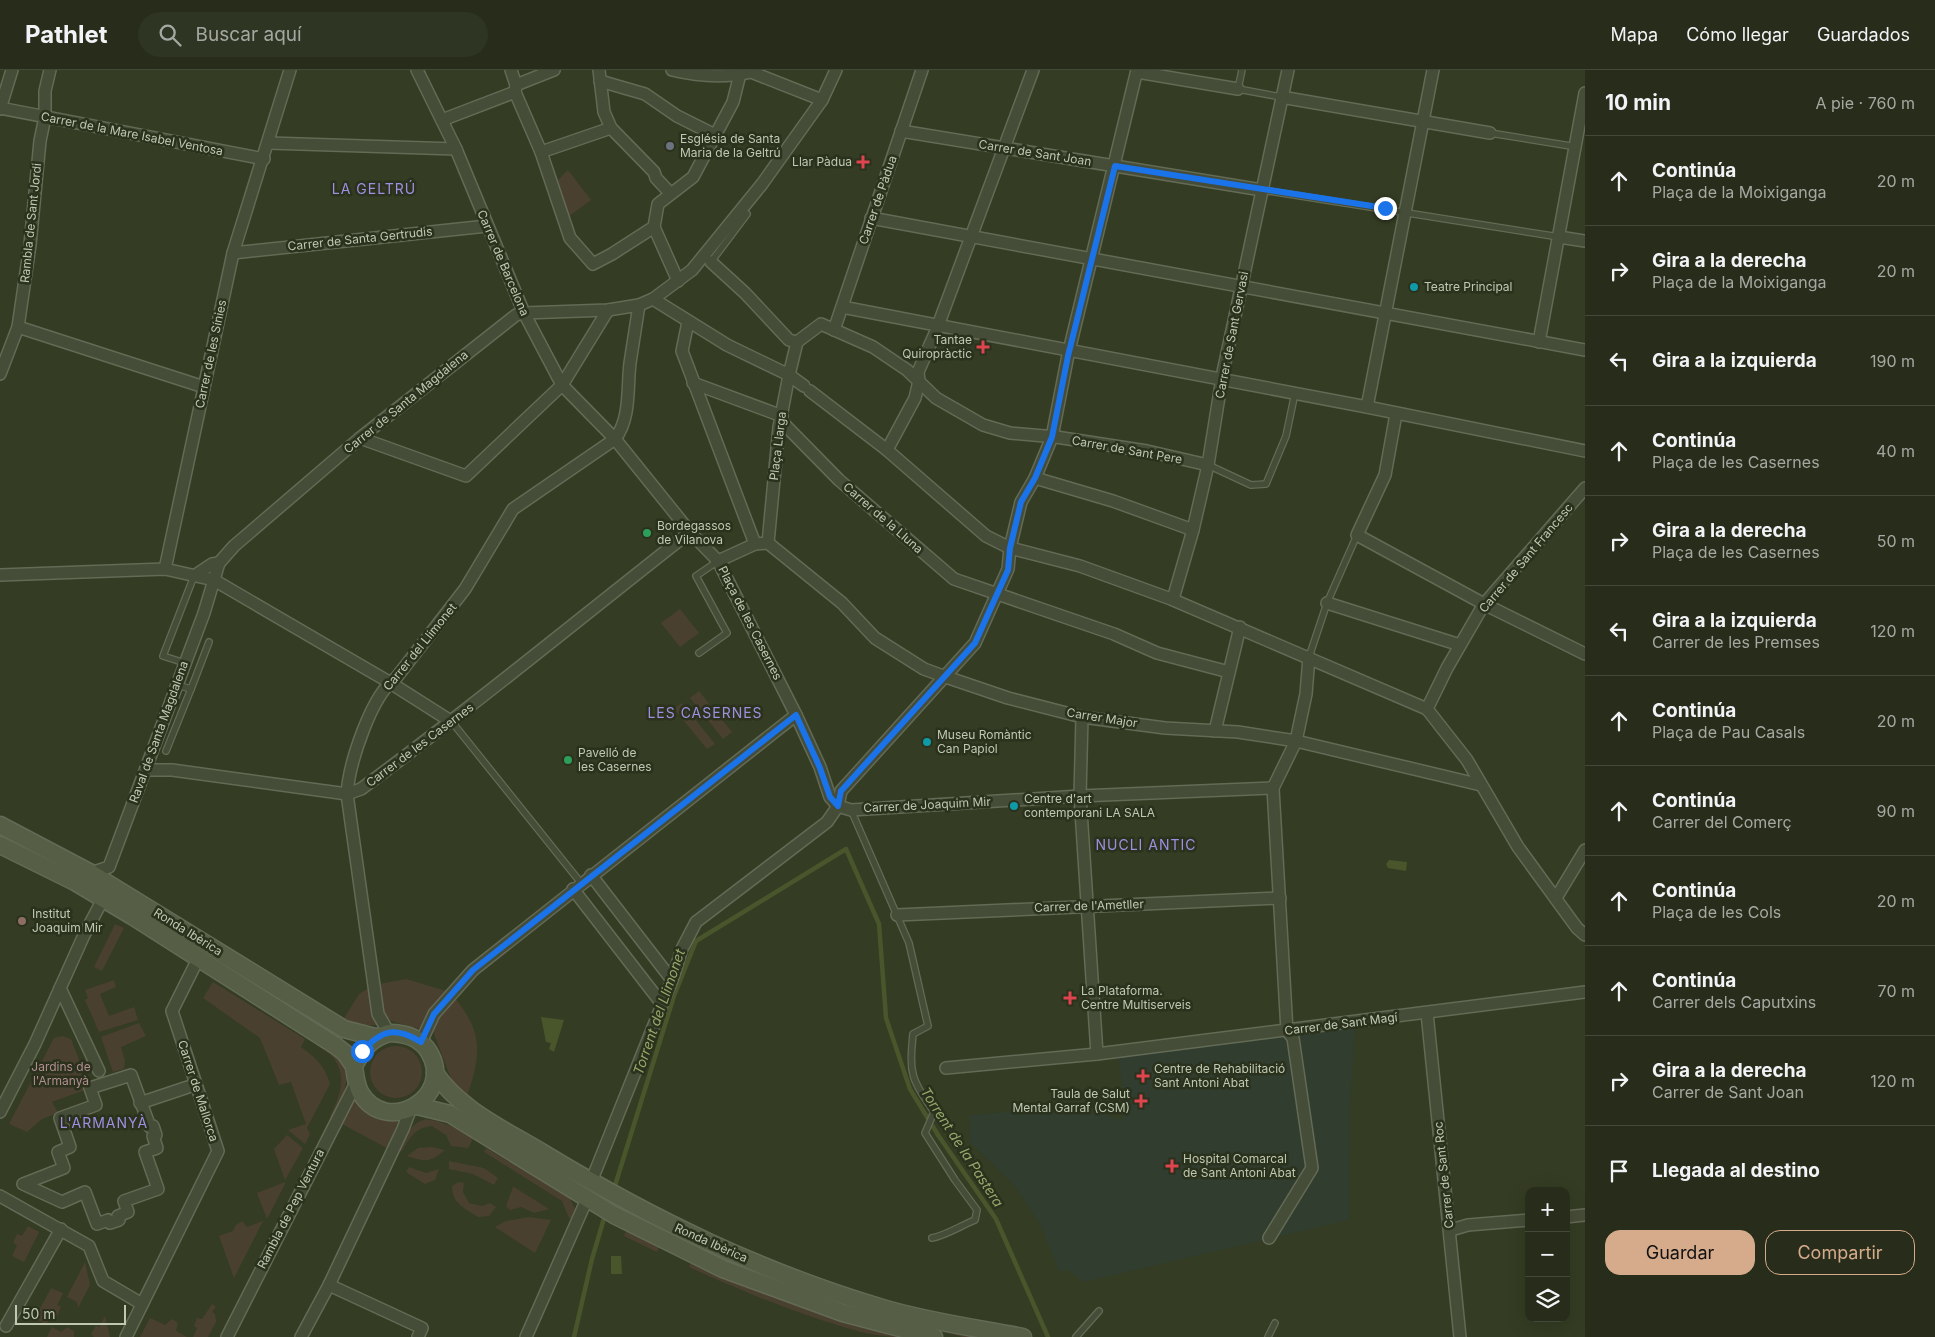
<!DOCTYPE html>
<html lang="es">
<meta charset="utf-8">
<style>
body{margin:0;font-family:Inter,sans-serif;background:#2f3523;color:#f1f3f6}
.controls{position:absolute;right:15px;bottom:15px;display:grid;overflow:hidden;border-radius:10px;box-shadow:0 5px 20px #0002}
.controls button{width:45px;height:45px;display:grid;place-items:center;padding:0;border:0;border-bottom:1px solid #434939;background:#272d1a;color:#f1f3f6;font:25px sans-serif}
.scale{position:absolute;left:15px;bottom:12px;width:111px;box-sizing:border-box;padding-left:5px;border:2px solid #c0c8b2;border-top:0;font-size:14px;line-height:18px;white-space:nowrap;color:#c0c8b2;-webkit-text-stroke:4px #2a311c;paint-order:stroke}
.stop{position:absolute;width:15px;height:15px;margin:-11px;border:4px solid #1a73e8;border-radius:50%;background:#fff}
.stop.end{background:#1a73e8;border-color:#fff;box-shadow:0 1px 5px #0008}
.list{margin:0;padding:0;list-style:none}
h2{display:flex;justify-content:space-between;align-items:center;height:65px;margin:0;padding:0 20px;font-size:21px}
h2 small{font-size:16px;font-weight:400;color:#a4a8a2}
.list li{display:grid;grid-template-columns:32px 1fr auto;gap:15px;align-items:center;box-sizing:border-box;height:90px;padding:0 20px;border-top:1px solid #434939}
.list b{display:block;font-size:19px;white-space:nowrap}
.list p{margin:0;font-size:16px;white-space:nowrap;color:#a4a8a2}
.list em{font-size:16px;font-style:normal;color:#a4a8a2}
.actions{display:flex;gap:10px;padding:15px 20px}
.actions a{flex:1;padding:11px 0;border:1px solid #d6ab8b;border-radius:15px;text-align:center;font-size:18px;color:#d6ab8b}
.actions .main{background:#d6ab8b;color:#111}
.icon{flex:none;width:28px;height:28px;fill:none;stroke:currentColor;stroke-width:2;stroke-linecap:round;stroke-linejoin:round}
.map{position:relative;flex:none;width:1585px;height:1267px;overflow:hidden}
header{display:flex;align-items:center;gap:30px;box-sizing:border-box;height:70px;padding:0 25px;background:#272d1a;border-bottom:1px solid #434939}
header strong{font-size:24px}
nav{display:flex;gap:28px;margin-inline-start:auto;font-size:18px}
.search{width:350px;height:45px;background:#2f3523;display:flex;align-items:center;gap:12px;box-sizing:border-box;padding:0 18px;border-radius:28px;color:#a4a8a2;font-size:19px}
main{display:flex}
aside{flex:1;background:#272d1a}
.map>svg:first-child{display:block}
.medical{fill:#313d2f}
.green{fill:#4a402f}
.water{fill:#49562c}
.lines{fill:none;stroke-linecap:round;stroke-linejoin:round}
.stream{stroke:#49562c;stroke-width:4.5}
.lane-casing{stroke:#636a55;stroke-width:8}
.street-casing{stroke:#636a55;stroke-width:14}
.secondary-casing{stroke:#636a55;stroke-width:19}
.lane{stroke:#454c37;stroke-width:5.5}
.street{stroke:#454c37;stroke-width:11}
.secondary{stroke:#565f45;stroke-width:16}
.route{stroke:#1a73e8;stroke-width:6}
.worship-dot{fill:#6b7280;stroke:#2a311c;stroke-width:2}
.health-dot{fill:#e0444e;stroke:#2a311c;stroke-width:2}
.culture-dot{fill:#0f9aa8;stroke:#2a311c;stroke-width:2}
.leisure-dot{fill:#2e9e5b;stroke:#2a311c;stroke-width:2}
.education-dot{fill:#8d6e63;stroke:#2a311c;stroke-width:2}
.labels{text-anchor:middle;stroke-width:5;stroke-linejoin:round;paint-order:stroke}
.street-label{font-size:12px;fill:#c0c8b2;stroke:#2a311c}
.poi-label{font-size:12px;fill:#c0c8b2;stroke:#2a311c;text-anchor:start}
.park-label{font-size:12px;fill:#b28e90;stroke:#2a311c}
.neighbourhood-label{font-size:14px;letter-spacing:1px;fill:#9d90e1;stroke:#2a311c}
.water-label{font-size:14px;font-style:italic;fill:#95a76b;stroke:#2a311c}
</style>
<header>
<strong>Pathlet</strong>
<div class="search"><svg class="icon" aria-label="search" viewBox="0 0 24 24"><circle cx="10" cy="10" r="6"/><path d="M15 15l6 6"/></svg>Buscar aquí</div>
<nav><a>Mapa</a><a>Cómo llegar</a><a>Guardados</a></nav>
</header>
<main>
<div class="map">
<svg width="1585" height="1267" viewBox="0 0 1585 1267">
<rect width="100%" height="100%" fill="#343c23"/>
<path class="medical" d="M1355 956 1350 1034 1349 1150 1084 1212 1068 1200 1059 1201 1040 1154 1015 1116 970 1072V1045L1059 1037V1039L1075 1037 1088 1039 1122 1050 1125 1037 1118 984Z"/>
<g class="green">
<path d="M568 100 591 130 568 147 557 111Z"/>
<path d="M680 539 699 563 680 577 661 553Z"/>
<path d="M699 621 732 662 723 669 690 628Z"/>
<path d="M682 633 715 674 707 679 674 639Z"/>
<path d="M115 854 124 858 102 901 94 897Z"/>
<path d="M406 909 446 921 429 942 424 957 420 959 391 951 383 945 379 914Z"/>
<path d="M114 910 116 917 100 924 109 946 134 937 138 950 99 962 85 930 88 928 85 920Z"/>
<path d="M213 912 305 969 301 977C316 988 325 996 330 1014L307 1058 310 1064 305 1074 288 1060 306 1054 291 1012 279 1015 260 968 203 928Z"/>
<path d="M369 918 377 952 376 955H353L343 950 359 924Z"/>
<path d="M453 926C482 960 482 982 468 1023L472 1028 470 1030 455 1019 433 961 437 946Z"/>
<path d="M139 953 146 966 121 977 125 991 124 999 113 1002 101 967Z"/>
<path d="M62 966 71 969 90 1018 52 1032 58 1043 42 1049 27 1062 9 1054 54 968Z"/>
<circle cx="396" cy="1002" r="26"/>
<path d="M327 979C358 999 346 1020 332 1048L330 1046C342 1024 349 998 326 981Z"/>
<path d="M352 1031H355L373 1048 398 1052 387 1078 342 1054Z"/>
<path d="M426 1049C444 1052 458 1058 473 1069L468 1078 451 1076 446 1065 432 1056C415 1058 410 1067 402 1081L398 1082C405 1068 410 1053 426 1049Z"/>
<path d="M287 1065 303 1078 285 1110 274 1079Z"/>
<path d="M432 1077 445 1080C429 1093 426 1092 407 1086L418 1078Z"/>
<path d="M486 1078 570 1129 575 1139 572 1148H569L562 1131 484 1082Z"/>
<path d="M449 1091 484 1098 498 1108 494 1115 473 1104 449 1099Z"/>
<path d="M409 1097 426 1103 439 1099 435 1110 425 1114 406 1102Z"/>
<path d="M285 1112V1114L267 1149 257 1123Z"/>
<path d="M459 1112 464 1113 463 1122 469 1133 482 1136 490 1133 496 1137 489 1146 478 1147C464 1138 452 1133 452 1116Z"/>
<path d="M513 1117H514L549 1139 534 1143 521 1137 510 1140 506 1136Z"/>
<path d="M634 1145 717 1186 751 1198 978 1267H963L847 1237 748 1202 633 1147Z"/>
<path d="M529 1147 551 1150 535 1183 495 1157 506 1151Z"/>
<path d="M242 1151 247 1157 263 1151 234 1208 219 1166 233 1161 236 1155Z"/>
<path d="M28 1156 39 1162 24 1192 12 1186 17 1175 13 1173 17 1164 22 1166Z"/>
<path d="M626 1161 659 1177 657 1182 624 1166Z"/>
<path d="M85 1192 90 1215 78 1238 77 1232 67 1227Z"/>
<path d="M691 1193C759 1223 830 1250 903 1267 871 1267 851 1259 821 1250 776 1235 733 1217 689 1197Z"/>
<path d="M51 1218 63 1223 57 1235 61 1237 57 1246 52 1244 46 1255 35 1248Z"/>
<path d="M212 1234 216 1237 212 1242 215 1244 216 1252 208 1267H193L197 1258 194 1256 197 1248 202 1249Z"/>
<path d="M105 1246 110 1267H94L91 1264 96 1255 99 1257Z"/>
<path d="M150 1248 165 1255 172 1249 178 1253 176 1261 187 1267H140Z"/>
<path d="M52 1257 61 1262 67 1257 74 1261V1267H47Z"/>
</g>
<g class="water">
<path d="M1389 790 1407 792 1406 801 1388 798 1386 794Z"/>
<path d="M541 947 564 950 554 982 549 979 551 973 546 972Z"/>
<path d="M611 1186H621L622 1204H611Z"/>
</g>
<g class="lines">
<g class="stream">
<path d="M608 1138 674 926 696 871 846 779 879 854 886 948 910 1019 938 1065 996 1149 1048 1267"/>
<path d="M574 1267 592 1189 605 1145"/>
</g>
<g class="lane-casing">
<g id="lane">
<path d="M1242 0 1238 19 1281 27"/>
<path d="M1490 63 1577 77"/>
<path d="M1262 120 1559 167"/>
<path d="M711 192 747 144"/>
<path d="M1208 395 1251 415 1266 414 1286 366 1295 323"/>
<path d="M699 583 727 563 696 506 718 491"/>
<path d="M1309 587 1327 533 1357 465"/>
<path d="M185 593 163 586 194 506"/>
<path d="M191 619 209 572"/>
<path d="M452 652 581 813"/>
<path d="M166 681 191 619 177 615"/>
<path d="M851 740 909 873 928 956 913 964C909 1005 911 1008 934 1042L925 1063 955 1110 977 1140 975 1150C960 1156 947 1165 932 1168"/>
<path d="M1076 1267 1099 1241"/>
<path d="M1268 1267 1275 1253"/>
</g>
</g>
<g class="street-casing">
<g id="street">
<path d="M417 0 456 79 524 243 562 315 615 369 690 462 718 491 796 645 820 697 830 727 838 736 851 740 1080 726 1273 718"/>
<path d="M511 0 516 15 515 22 541 82 570 168 593 194 612 184 654 157"/>
<path d="M599 0 604 42 611 58 654 102 656 108 670 123"/>
<path d="M672 0C697 6 726 8 751 2L822 30"/>
<path d="M1137 2 1238 19"/>
<path d="M600 11 645 24 677 46 715 65"/>
<path d="M516 15 554 0"/>
<path d="M1281 27 1490 63"/>
<path d="M0 38 264 89"/>
<path d="M0 39 12 0"/>
<path d="M442 50 515 22"/>
<path d="M901 61 1262 120"/>
<path d="M269 73 456 79"/>
<path d="M541 82 611 58"/>
<path d="M871 148 1585 280"/>
<path d="M1559 167 1585 171"/>
<path d="M233 183 487 156"/>
<path d="M711 192 745 223 789 270 797 272"/>
<path d="M678 211 654 157 658 134 693 107 733 32 741 0"/>
<path d="M653 229 727 275 789 305 804 316"/>
<path d="M842 237 1367 337 1585 381"/>
<path d="M688 252 682 281 755 474"/>
<path d="M18 257 204 317"/>
<path d="M834 260 922 0"/>
<path d="M1539 272 1585 23"/>
<path d="M0 304 18 257 30 175 40 71 45 47V21L50 0"/>
<path d="M693 313 782 346"/>
<path d="M810 321 887 380 986 466 1010 478 1080 496 1171 529 1427 639 1467 690 1518 777 1577 858 1585 865"/>
<path d="M1367 337 1433 0"/>
<path d="M1396 344 1385 405 1357 465 1484 534 1585 584"/>
<path d="M781 351 839 410 954 509 1114 564 1157 583 1229 602"/>
<path d="M360 368 466 406 562 315 608 240"/>
<path d="M887 380 915 328 919 311 918 302 936 261 1033 0"/>
<path d="M1035 408 1113 431 1193 460"/>
<path d="M768 473 842 533 875 568 924 599 946 607 1008 628 1082 647 1165 658 1238 662 1296 671 1481 715"/>
<path d="M718 491 755 474 768 473 779 357 789 305 797 272 821 254 873 277 907 300 936 328 983 355 1010 363 1056 367 1147 381 1208 395"/>
<path d="M165 499 233 183 290 0"/>
<path d="M0 505 165 499 214 510 389 612 452 652"/>
<path d="M194 506 212 494 219 493"/>
<path d="M1173 529 1193 460 1208 395 1223 302 1288 0"/>
<path d="M1327 533 1460 575"/>
<path d="M1427 639 1447 598 1484 534 1585 418"/>
<path d="M1082 647 1080 726 1097 984"/>
<path d="M1215 661 1240 557"/>
<path d="M147 700H172L347 724 361 719C473 637 580 548 690 462"/>
<path d="M1273 718 1296 671 1306 624 1309 587"/>
<path d="M91 803 109 797 204 543 219 493 234 476 360 368 516 245 524 243 608 240 639 235 653 229 692 200 762 114 822 30 836 0"/>
<path d="M591 805 672 910"/>
<path d="M573 819 662 934"/>
<path d="M1556 828 1585 780"/>
<path d="M897 845 1280 828"/>
<path d="M60 918 99 1001"/>
<path d="M1427 943 1460 1267"/>
<path d="M389 963 378 944 347 724C349 694 371 625 396 608L465 519 513 439 615 369C631 348 627 318 630 293 633 274 636 254 639 235"/>
<path d="M421 972 434 944 473 900 796 645"/>
<path d="M946 998 1097 984 1585 922"/>
<path d="M131 1005 150 1057 153 1056 156 1065 153 1066 157 1078 145 1082 158 1119 124 1131 128 1142 118 1146 119 1150 110 1153 108 1150 97 1154 85 1122 62 1132 23 1114 64 1098 58 1082 70 1077 60 1048 96 1035 90 1018Z"/>
<path d="M140 1033 188 1017"/>
<path d="M0 1042 35 974 84 865 103 829"/>
<path d="M591 1112 672 910 682 879 696 852 827 752 838 736 841 721 975 573 1008 499 1010 478 1021 432 1035 408 1052 367 1068 285 1137 0"/>
<path d="M0 1126 89 1176 103 1211 142 1234"/>
<path d="M1566 1147 1585 1145"/>
<path d="M1451 1160 1468 1155 1529 1150"/>
<path d="M1269 1168 1312 1098 1293 968 1287 961 1273 718"/>
<path d="M329 1215 422 1258 418 1267"/>
<path d="M6 1256 61 1159"/>
<path d="M126 1267 218 1081 172 941 199 887"/>
<path d="M227 1267 357 1011"/>
<path d="M301 1267 329 1215 403 1059 410 1040"/>
<path d="M526 1267 587 1129"/>
</g>
</g>
<g class="secondary-casing">
<g id="secondary">
<path d="M0 755 91 803 344 959 375 967"/>
<path d="M0 775 75 812 132 846 336 976 345 983 354 996"/>
<path d="M389 963C405 963 420 967 429 982 456 1027 386 1068 360 1022 356 1014 355 1004 354 996 363 979 371 968 389 963Z"/>
<path d="M435 1003C460 1040 505 1060 543 1083 652 1149 763 1203 886 1239 931 1252 977 1258 1023 1267"/>
<path d="M417 1036 450 1044 614 1145 723 1199 843 1243 934 1267"/>
</g>
</g>
<use href="#lane" class="lane"/>
<use href="#street" class="street"/>
<use href="#secondary" class="secondary"/>
</g>
<g class="lines">
<path class="route" d="M362 981C382 960 395 956 421 972L434 944 473 900 796 645 820 698 830 727 838 736 841 721 975 573 998 522 1008 500 1010 478 1021 432 1035 408 1052 367 1068 286 1115 96 1385 138"/>
</g>
<circle class="worship-dot" cx="670" cy="76" r="5"/>
<g class="health-dot">
<path d="M860.5 84.5h5v5h5v5h-5v5h-5v-5h-5v-5h5z"/>
<path d="M980.5 269.5h5v5h5v5h-5v5h-5v-5h-5v-5h5z"/>
<path d="M1067.5 920.5h5v5h5v5h-5v5h-5v-5h-5v-5h5z"/>
<path d="M1140.5 998.5h5v5h5v5h-5v5h-5v-5h-5v-5h5z"/>
<path d="M1138.5 1023.5h5v5h5v5h-5v5h-5v-5h-5v-5h5z"/>
<path d="M1169.5 1088.5h5v5h5v5h-5v5h-5v-5h-5v-5h5z"/>
</g>
<g class="culture-dot">
<circle cx="1414" cy="217" r="5"/>
<circle cx="927" cy="672" r="5"/>
<circle cx="1014" cy="736" r="5"/>
</g>
<g class="leisure-dot">
<circle cx="647" cy="463" r="5"/>
<circle cx="568" cy="690" r="5"/>
</g>
<circle class="education-dot" cx="22" cy="851" r="5"/>
<g class="labels">
<g class="street-label">
<text transform="translate(132 64) rotate(11)" y="4">Carrer de la Mare Isabel Ventosa</text>
<text transform="translate(1035 83) rotate(9)" y="4">Carrer de Sant Joan</text>
<text transform="translate(878 130) rotate(-71)" y="4">Carrer de Pàdua</text>
<text transform="translate(31 153) rotate(-84)" y="4">Rambla de Sant Jordi</text>
<text transform="translate(360 169) rotate(-6)" y="4">Carrer de Santa Gertrudis</text>
<text transform="translate(503 193) rotate(67)" y="4">Carrer de Barcelona</text>
<text transform="translate(1232 265) rotate(-79)" y="4">Carrer de Sant Gervasi</text>
<text transform="translate(211 284) rotate(-78)" y="4">Carrer de les Sínies</text>
<text transform="translate(406 332) rotate(-39)" y="4">Carrer de Santa Magdalena</text>
<text transform="translate(778 376) rotate(-83)" y="4">Plaça Llarga</text>
<text transform="translate(1127 380) rotate(10)" y="4">Carrer de Sant Pere</text>
<text transform="translate(883 448) rotate(41)" y="4">Carrer de la Lluna</text>
<text transform="translate(1526 488) rotate(-50)" y="4">Carrer de Sant Francesc</text>
<text transform="translate(750 553) rotate(63)" y="4">Plaça de les Casernes</text>
<text transform="translate(420 577) rotate(-51)" y="4">Carrer del Llimonet</text>
<text transform="translate(1102 648) rotate(9)" y="4">Carrer Major</text>
<text transform="translate(159 662) rotate(-70)" y="4">Raval de Santa Magdalena</text>
<text transform="translate(420 675) rotate(-37)" y="4">Carrer de les Casernes</text>
<text transform="translate(927 735) rotate(-3)" y="4">Carrer de Joaquim Mir</text>
<text transform="translate(1089 836) rotate(-2)" y="4">Carrer de l'Ametller</text>
<text transform="translate(188 862) rotate(32)" y="4">Ronda Ibèrica</text>
<text transform="translate(1341 954) rotate(-7)" y="4">Carrer de Sant Magí</text>
<text transform="translate(198 1021) rotate(72)" y="4">Carrer de Mallorca</text>
<text transform="translate(1444 1105) rotate(-96)" y="4">Carrer de Sant Roc</text>
<text transform="translate(291 1139) rotate(-63)" y="4">Rambla de Pep Ventura</text>
<text transform="translate(711 1173) rotate(24)" y="4">Ronda Ibèrica</text>
</g>
<g class="poi-label">
<text x="680" y="73">Església de Santa<tspan x="680" dy="14">Maria de la Geltrú</tspan></text>
<text x="852" y="96" text-anchor="end">Llar Pàdua</text>
<text x="1424" y="221">Teatre Principal</text>
<text x="972" y="274" text-anchor="end">Tantae<tspan x="972" dy="14">Quiropràctic</tspan></text>
<text x="657" y="460">Bordegassos<tspan x="657" dy="14">de Vilanova</tspan></text>
<text x="937" y="669">Museu Romàntic<tspan x="937" dy="14">Can Papiol</tspan></text>
<text x="578" y="687">Pavelló de<tspan x="578" dy="14">les Casernes</tspan></text>
<text x="1024" y="733">Centre d'art<tspan x="1024" dy="14">contemporani LA SALA</tspan></text>
<text x="32" y="848">Institut<tspan x="32" dy="14">Joaquim Mir</tspan></text>
<text x="1081" y="925">La Plataforma.<tspan x="1081" dy="14">Centre Multiserveis</tspan></text>
<text x="1154" y="1003">Centre de Rehabilitació<tspan x="1154" dy="14">Sant Antoni Abat</tspan></text>
<text x="1130" y="1028" text-anchor="end">Taula de Salut<tspan x="1130" dy="14">Mental Garraf (CSM)</tspan></text>
<text x="1183" y="1093">Hospital Comarcal<tspan x="1183" dy="14">de Sant Antoni Abat</tspan></text>
</g>
<g class="park-label">
<text x="61" y="1001">Jardins de<tspan x="61" dy="14">l'Armanyà</tspan></text>
</g>
<g class="neighbourhood-label">
<text x="374" y="124">LA GELTRÚ</text>
<text x="705" y="648">LES CASERNES</text>
<text x="1146" y="780">NUCLI ANTIC</text>
<text x="104" y="1058">L'ARMANYÀ</text>
</g>
<g class="water-label">
<text transform="translate(659 942) rotate(-71)" y="5">Torrent del Llimonet</text>
<text transform="translate(962 1077) rotate(57)" y="5">Torrent de la Pastera</text>
</g>
</g>
</svg>
<div class="controls">
<button>+</button>
<button>−</button>
<button><svg class="icon" aria-label="layers" viewBox="0 0 24 24"><path d="M12 4l9 5-9 5-9-5zM3 14l9 5 9-5"/></svg></button>
</div>
<div class="scale">50 m</div>
<div class="stop" style="left:362px;top:981px"></div>
<div class="stop end" style="left:1385px;top:138px"></div>
</div>
<aside>
<h2>10 min<small>A pie · 760 m</small></h2>
<ul class="list">
<li><svg class="icon" aria-label="ahead" viewBox="0 0 24 24"><path d="M12 20V5M6 11l6-6 6 6"/></svg><div><b>Continúa</b><p>Plaça de la Moixiganga</p></div><em>20 m</em></li>
<li><svg class="icon" aria-label="right" viewBox="0 0 24 24"><path d="M7 20v-9h11M14 6l5 5-5 5"/></svg><div><b>Gira a la derecha</b><p>Plaça de la Moixiganga</p></div><em>20 m</em></li>
<li><svg class="icon" aria-label="left" viewBox="0 0 24 24"><path d="M17 20v-9H6M10 6l-5 5 5 5"/></svg><div><b>Gira a la izquierda</b></div><em>190 m</em></li>
<li><svg class="icon" aria-label="ahead" viewBox="0 0 24 24"><path d="M12 20V5M6 11l6-6 6 6"/></svg><div><b>Continúa</b><p>Plaça de les Casernes</p></div><em>40 m</em></li>
<li><svg class="icon" aria-label="right" viewBox="0 0 24 24"><path d="M7 20v-9h11M14 6l5 5-5 5"/></svg><div><b>Gira a la derecha</b><p>Plaça de les Casernes</p></div><em>50 m</em></li>
<li><svg class="icon" aria-label="left" viewBox="0 0 24 24"><path d="M17 20v-9H6M10 6l-5 5 5 5"/></svg><div><b>Gira a la izquierda</b><p>Carrer de les Premses</p></div><em>120 m</em></li>
<li><svg class="icon" aria-label="ahead" viewBox="0 0 24 24"><path d="M12 20V5M6 11l6-6 6 6"/></svg><div><b>Continúa</b><p>Plaça de Pau Casals</p></div><em>20 m</em></li>
<li><svg class="icon" aria-label="ahead" viewBox="0 0 24 24"><path d="M12 20V5M6 11l6-6 6 6"/></svg><div><b>Continúa</b><p>Carrer del Comerç</p></div><em>90 m</em></li>
<li><svg class="icon" aria-label="ahead" viewBox="0 0 24 24"><path d="M12 20V5M6 11l6-6 6 6"/></svg><div><b>Continúa</b><p>Plaça de les Cols</p></div><em>20 m</em></li>
<li><svg class="icon" aria-label="ahead" viewBox="0 0 24 24"><path d="M12 20V5M6 11l6-6 6 6"/></svg><div><b>Continúa</b><p>Carrer dels Caputxins</p></div><em>70 m</em></li>
<li><svg class="icon" aria-label="right" viewBox="0 0 24 24"><path d="M7 20v-9h11M14 6l5 5-5 5"/></svg><div><b>Gira a la derecha</b><p>Carrer de Sant Joan</p></div><em>120 m</em></li>
<li><svg class="icon" aria-label="arrive" viewBox="0 0 24 24"><path d="M6 21V4h12l-3 4 3 4H6"/></svg><div><b>Llegada al destino</b></div></li>
</ul>
<div class="actions"><a class="main">Guardar</a><a>Compartir</a></div>
</aside>
</main>
